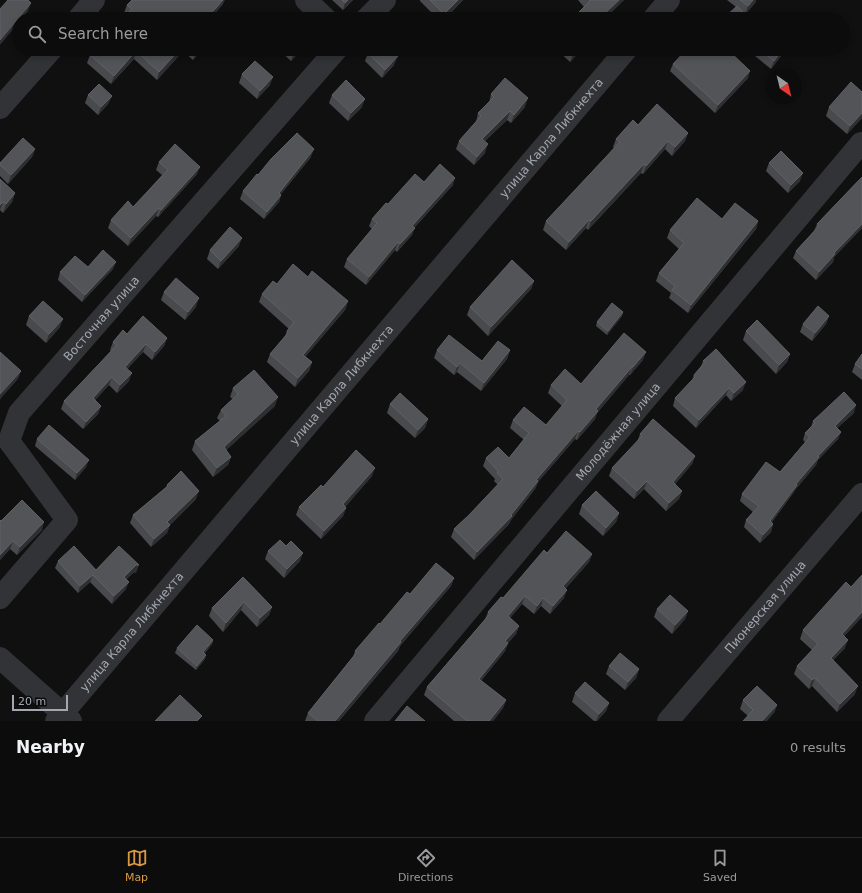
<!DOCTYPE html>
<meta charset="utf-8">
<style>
body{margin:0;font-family:"DejaVu Sans",sans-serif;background:#151516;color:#f1f3f6}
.compass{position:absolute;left:766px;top:68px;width:36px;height:36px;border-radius:50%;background:#0c0c0d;box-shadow:0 2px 6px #0003;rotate:145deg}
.scale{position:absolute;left:12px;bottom:10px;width:56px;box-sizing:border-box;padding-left:4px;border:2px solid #a3a8b0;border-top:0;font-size:11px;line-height:14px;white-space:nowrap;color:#a3a8b0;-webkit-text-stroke:3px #0b0b0c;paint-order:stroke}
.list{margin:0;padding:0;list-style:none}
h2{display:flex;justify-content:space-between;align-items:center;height:52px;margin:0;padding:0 16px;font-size:17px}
h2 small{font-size:13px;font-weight:400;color:#9a9b9d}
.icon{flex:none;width:22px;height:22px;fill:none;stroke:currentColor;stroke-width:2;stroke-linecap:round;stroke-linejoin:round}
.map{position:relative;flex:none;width:862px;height:721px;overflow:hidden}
.search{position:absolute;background:#0c0c0d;box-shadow:0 2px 6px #0003;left:12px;right:12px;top:12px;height:44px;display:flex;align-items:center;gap:10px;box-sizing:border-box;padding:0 14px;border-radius:22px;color:#9a9b9d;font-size:15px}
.sheet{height:116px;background:#0c0c0d}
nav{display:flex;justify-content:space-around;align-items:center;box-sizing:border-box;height:56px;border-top:1px solid #2c2c2e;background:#0c0c0d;font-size:11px;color:#9a9b9d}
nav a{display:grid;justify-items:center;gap:2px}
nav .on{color:#da993f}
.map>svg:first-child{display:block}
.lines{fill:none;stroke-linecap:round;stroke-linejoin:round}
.minor{stroke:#323336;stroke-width:22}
.wall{fill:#494a4d}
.shaded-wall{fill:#2e2f31}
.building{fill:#525458;stroke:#5f6166}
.labels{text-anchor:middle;stroke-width:4;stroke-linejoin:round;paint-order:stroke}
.street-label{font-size:12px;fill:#a3a8b0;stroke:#0b0b0c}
</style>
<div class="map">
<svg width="862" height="721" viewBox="0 0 862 721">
<rect width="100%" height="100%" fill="#101011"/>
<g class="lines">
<g class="minor">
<path d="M306 0 326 19"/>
<path d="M78 19 94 0"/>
<path d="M366 19 385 0"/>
<path d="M653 19 669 0"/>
<path d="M0 108 52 49"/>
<path id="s1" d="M0 598 67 520 9 441 19 413 337 49"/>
<path d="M0 658 71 721"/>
<path id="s2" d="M56 721 627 49"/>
<path id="s3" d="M375 721 861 143"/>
<path id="s4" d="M668 721 862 494"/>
</g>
</g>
<g class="wall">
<path d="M332 0H353L343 10Z"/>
<path d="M420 0H463L445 19H438L420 1Z"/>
<path d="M578 0H624L623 1 584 7Z"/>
<path d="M727 0H756L755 3 745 14 747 16 746 19H723L736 7Z"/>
<path d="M223 4 210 19H123L126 15 124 13 127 5Z"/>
<path d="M96 49H202L193 60 183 51 157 80 134 59 111 84 87 63 90 55Z"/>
<path d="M278 49H302L291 61Z"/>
<path d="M556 49H582L570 62Z"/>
<path d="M757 49H784L781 56 771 69 755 56Z"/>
<path d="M368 53 394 65 382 78 365 61Z"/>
<path d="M673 64 748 78 715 113 670 71Z"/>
<path d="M242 74 270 85 257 99 239 83Z"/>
<path d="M491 94 525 107 511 123 507 120 485 141V153L474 165 456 149 459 141 476 122 478 113 489 103Z"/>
<path d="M88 95 112 96 108 104 98 115 85 103Z"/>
<path d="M332 95 362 107 348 121 329 103Z"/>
<path d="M829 107 862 118 847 134 826 116Z"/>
<path d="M638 125 688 133 685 141 672 156 665 149 643 174 641 173 588 230 586 228 566 250 543 230 546 221 614 148 613 147 616 139Z"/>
<path d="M35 149 32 157 8 184 0 176V163Z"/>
<path d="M311 157 281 194V195L279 202 264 219 240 199 243 191 258 175Z"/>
<path d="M159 162 197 174 158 217 156 216 128 246 108 228 111 220 133 207 162 175 156 170Z"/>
<path d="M769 163 800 181 788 193 766 171Z"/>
<path d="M862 177V228L834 257 833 262 816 280 793 258 796 251 814 231 817 224Z"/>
<path d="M0 179 15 193 12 202 3 213 0 210Z"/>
<path d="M424 182 453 185 414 228 412 235 397 252 395 250 366 285 344 267 347 259 372 229 369 226 372 219 388 204Z"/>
<path d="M722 219 758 221 756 229 688 313 669 298 671 293 656 281 659 273 679 249 667 238 670 230Z"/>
<path d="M239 246 218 269 207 259 210 250Z"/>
<path d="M88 267 113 269 82 302 58 280 60 272Z"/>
<path d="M308 277 348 301 345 310 305 357 312 362 309 371 295 387 267 362 270 354 285 336 287 331 289 329 259 302 262 294 277 284Z"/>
<path d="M534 281 531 289 488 336 467 315 470 307Z"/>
<path d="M164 292 196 307 185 320 161 300Z"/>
<path d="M623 312 622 316 607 335 596 326 597 322Z"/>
<path d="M29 316 60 327 46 343 26 325Z"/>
<path d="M829 316 826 324 812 341 800 332 803 324Z"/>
<path d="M746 331 790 354 787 362 776 374 743 340Z"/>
<path d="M127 334 167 338 164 346 152 360 143 352 127 369 129 381 117 393 109 385 95 400 101 406 98 414 83 429 61 409 64 401 111 351 110 350 113 342Z"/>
<path d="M437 350 482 361 510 350 507 359 481 391 457 372 454 375 434 358Z"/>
<path d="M862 354V380L852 372 855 364Z"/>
<path d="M643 360 630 375H629L597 413 595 419 577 440 575 439 538 482 535 489 511 520 509 524 474 560 451 537 454 529 469 515 498 485 494 481 495 479 483 466 486 458H509L524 440 510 428 513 420 546 425 562 406 548 393 551 385 581 384Z"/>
<path d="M703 361 743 390 731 401 726 395 696 428 673 406 675 398 692 380 694 375 701 367Z"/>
<path d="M233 388 275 406 226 450 231 457 228 465 213 477 192 450 195 441 220 421 217 418 221 410 233 399 230 397Z"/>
<path d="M390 404 428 419 425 428 415 438 387 413Z"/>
<path d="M854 413 837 428 841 432 838 439 818 460 816 465 795 490 794 492 772 522 773 524 771 532 760 543 744 527 746 520 753 512 740 501 742 494 780 472 805 442 803 440 805 433 811 427 813 421Z"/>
<path d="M640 434 695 456 692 464 675 484 682 491 679 499 666 511 644 489 634 499 609 476 612 468 637 442Z"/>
<path d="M37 439 86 467 75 480 35 446Z"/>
<path d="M372 476 345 507 346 508 343 516 321 539 296 515 299 507 323 487Z"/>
<path d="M167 485 196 499 170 525 167 533 151 547 130 523 133 515 166 487Z"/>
<path d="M582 505 619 513 616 522 603 536 579 514Z"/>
<path d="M0 520 1 521 42 530 17 555 10 549 0 560Z"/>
<path d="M286 546 300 561 284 578 265 559 268 551Z"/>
<path d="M547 553 592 554 589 562 565 589 564 598 550 614 541 606 534 614 522 604 510 618 519 626 516 634 508 643 505 651 481 681 506 700 503 708 493 721H454L424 695 427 687 485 619 488 612 503 598Z"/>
<path d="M58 561 96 570 136 573H133L126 579V589L112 604 90 582 78 593 55 568Z"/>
<path d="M862 575V617L844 636 845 648 833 660 855 694 837 712 812 686 809 689 794 674 797 666 812 650 800 639 803 630 851 587Z"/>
<path d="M243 577 272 607 269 615 257 627 241 610 223 632 209 616 212 608Z"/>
<path d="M454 578 451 586 400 646 398 651 339 721H305L308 713 353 657 355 651 410 594Z"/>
<path d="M657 609 688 611 685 619 672 634 654 617Z"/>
<path d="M213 640 212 644 205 653V659L196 670 175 653 177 648Z"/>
<path d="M609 666 639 669 636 678 625 690 606 674Z"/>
<path d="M575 693 609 703 606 711 597 721H594L572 702Z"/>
<path d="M743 700 777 705 774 713 748 716 740 709Z"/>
</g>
<g class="shaded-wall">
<path d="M223 0H225L223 4 210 19H206Z"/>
<path d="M348 0H353L343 10 345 3Z"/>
<path d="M458 0H463L445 19H443L444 14Z"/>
<path d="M619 0H624L605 19H599Z"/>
<path d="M753 0H756L755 3 745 15 748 6Z"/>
<path d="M31 3 28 11 22 19H19V22L0 45V40Z"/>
<path d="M180 49H184L183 51 157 80 159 72Z"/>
<path d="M198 49H202L193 60 196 52Z"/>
<path d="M298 49H302L291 61 294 53Z"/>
<path d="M577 49H582L570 62 573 54Z"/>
<path d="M783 49H784L781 56 771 69 774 61Z"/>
<path d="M136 51 134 59 111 84 114 76Z"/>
<path d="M398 56 394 65 382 78 385 70Z"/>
<path d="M750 71 748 78 715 113 718 105Z"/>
<path d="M273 77 270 85 257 99 260 91Z"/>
<path d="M112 96 108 104 98 115 101 107Z"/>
<path d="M528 98 525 107 511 123 514 115Z"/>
<path d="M365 99 362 107 348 121 351 113Z"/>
<path d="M510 111 507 120 479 147 482 139Z"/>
<path d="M862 113V118L847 134 850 126Z"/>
<path d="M688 133 685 141 672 156 675 147Z"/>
<path d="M668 141 665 149 643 174 646 166Z"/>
<path d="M488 144 485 153 474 165 477 157Z"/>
<path d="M35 149 32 157 8 184 11 175Z"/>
<path d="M314 149 311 157 276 200 279 193Z"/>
<path d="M644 164 641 173 588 230 591 221Z"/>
<path d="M200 167 197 174 158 217 161 210Z"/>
<path d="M803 173 800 181 788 193 791 185Z"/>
<path d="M455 178 453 185 409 233 412 226Z"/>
<path d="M15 193 12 202 3 213 6 204Z"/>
<path d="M281 195 279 202 264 219 267 212Z"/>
<path d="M3 202 0 210V205Z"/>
<path d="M159 208 156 216 128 246 131 238Z"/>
<path d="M589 220 586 228 566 250 569 242Z"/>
<path d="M758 221 756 229 688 313 691 305Z"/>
<path d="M862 224V228L834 257 833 262 816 280 819 272 834 253Z"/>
<path d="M415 228 412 235 397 252 400 244Z"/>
<path d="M242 238 239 246 218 269 221 261Z"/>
<path d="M398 242 395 250 366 285 369 277Z"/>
<path d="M116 262 113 269 82 302 85 295Z"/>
<path d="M534 281 531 289 488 336 491 327Z"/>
<path d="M199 298 196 307 185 320 188 312Z"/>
<path d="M348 301 345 310 300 363 303 355Z"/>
<path d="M623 312 622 316 607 335 608 331Z"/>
<path d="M829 316 826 324 812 341 815 333Z"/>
<path d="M63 319 60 327 46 343 49 334Z"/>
<path d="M167 338 164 346 152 360 155 352Z"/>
<path d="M146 344 143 352 122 375 125 367Z"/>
<path d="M510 350 507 359 481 391 484 383Z"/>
<path d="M646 352 643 360 630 375 633 367Z"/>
<path d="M790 354 787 362 776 374 779 365Z"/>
<path d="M312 362 309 371 295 387 298 378Z"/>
<path d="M460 363 457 372 454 375 457 367Z"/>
<path d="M632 367 629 375 597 413 595 419 577 440 580 432 596 409Z"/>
<path d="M21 371 18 379 1 398 0 400V394Z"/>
<path d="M132 373 129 381 117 393 120 385Z"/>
<path d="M112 377 109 385 90 406 93 398Z"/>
<path d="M746 382 743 390 731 401 734 393Z"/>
<path d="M729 388 726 395 696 428 699 420Z"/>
<path d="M278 397 275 406 221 455 224 447Z"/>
<path d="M856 405 854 413 832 433 835 426Z"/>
<path d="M101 406 98 414 83 429 86 422Z"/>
<path d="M428 419 425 428 415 438 418 430Z"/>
<path d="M578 431 575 439 538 482 535 489 511 520 509 524 474 560 477 552 536 480Z"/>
<path d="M841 432 838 439 818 460 816 465 795 490 794 492 767 528 770 521 796 484 818 456Z"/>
<path d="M695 456 692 464 670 490 673 482Z"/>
<path d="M231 457 228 465 213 477 217 468Z"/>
<path d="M89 460 86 467 75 480 77 473Z"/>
<path d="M375 468 372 476 340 513 343 504Z"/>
<path d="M647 481 644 489 634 499 637 491Z"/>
<path d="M199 491 196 499 168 527 170 525 167 533 151 547 154 539 167 522Z"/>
<path d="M682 491 679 499 666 511 669 503Z"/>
<path d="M346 508 343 516 321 539 324 531Z"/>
<path d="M619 513 616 522 603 536 606 528Z"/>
<path d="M44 522 42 530 17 555 20 547Z"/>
<path d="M773 524 771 532 760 543 763 535Z"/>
<path d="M13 541 10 549 0 560V555Z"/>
<path d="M303 553 300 561 284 578 287 569Z"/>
<path d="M592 554 589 562 560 595 563 586Z"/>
<path d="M136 565H139L136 573H133L121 585 124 577Z"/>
<path d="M93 575 90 582 78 593 80 586Z"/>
<path d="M454 578 451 586 400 646 398 651 339 721H335L400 641Z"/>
<path d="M129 582 126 589 112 604 114 596Z"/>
<path d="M567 590 564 598 550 614 553 606Z"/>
<path d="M525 596 522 604 505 624 508 616Z"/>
<path d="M543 598 541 606 534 614 537 606Z"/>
<path d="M244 602 241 610 223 632 226 623Z"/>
<path d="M272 607 269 615 257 627 260 618Z"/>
<path d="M688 611 685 619 672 634 675 625Z"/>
<path d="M862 612V617L839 642 842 634Z"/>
<path d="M519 626 516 634 502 649 505 641Z"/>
<path d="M213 640 212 644 202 656 203 652Z"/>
<path d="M848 640 845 648 828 666 831 658Z"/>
<path d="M508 643 505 651 476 687 479 679Z"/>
<path d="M206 655 205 659 196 670 197 666Z"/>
<path d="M639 669 636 678 625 690 628 682Z"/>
<path d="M815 678 812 686 809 689 812 680Z"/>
<path d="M858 686 855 694 837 712 840 704Z"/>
<path d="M506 700 503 708 493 721H489Z"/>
<path d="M609 703 606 711 597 721H596L599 714Z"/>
<path d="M777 705 774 713 767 721H762Z"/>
</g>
<g class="building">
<path d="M8 0H28L31 3 0 40V9Z"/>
<path d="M132 0H223L206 19H123L132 9 127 5Z"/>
<path d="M342 0H348L345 3Z"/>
<path d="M430 0H458L444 14Z"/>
<path d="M589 0H619L599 19H572L590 1Z"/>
<path d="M740 0H753L748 6Z"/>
<path d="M737 6 747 16 744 19H723Z"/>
<path d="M96 49H180L159 72 136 51 114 76 90 55Z"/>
<path d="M192 49H198L196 52Z"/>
<path d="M290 49H298L294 53Z"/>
<path d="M372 49H390L398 56 385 70 368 53Z"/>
<path d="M568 49H577L573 54Z"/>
<path d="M687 49H727L750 71 718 105 673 64Z"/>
<path d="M759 49H783L774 61Z"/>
<path d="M255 61 273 77 260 91 242 74Z"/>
<path d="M505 78 528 98 514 115 510 111 482 139 488 144 477 157 459 141 481 116 478 113 494 97 491 94Z"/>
<path d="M346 80 365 99 351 113 332 95Z"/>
<path d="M851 82 862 92V113L850 126 829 107Z"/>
<path d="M99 84 112 96 101 107 88 95Z"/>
<path d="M657 104 688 133 675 147 668 141 646 166 644 164 591 221 589 220 569 242 546 221 620 142 616 139 633 120 638 125Z"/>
<path d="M297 133 314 149 279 193 281 195 267 212 243 191 257 174 258 175 271 159Z"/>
<path d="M23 138 35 149 11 175 0 165V163Z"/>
<path d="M175 144 200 167 161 210 159 208 131 238 111 220 128 201 133 207 168 170 159 162Z"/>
<path d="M781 151 803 173 791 185 769 163Z"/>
<path d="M440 164 455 178 412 226 415 228 400 244 398 242 369 277 347 259 377 223 372 219 386 203 388 204 415 174 424 182Z"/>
<path d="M862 177V224L834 253 835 254 819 272 796 251 819 226 817 224Z"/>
<path d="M0 179 15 193 6 204 3 202 0 205Z"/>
<path d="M697 198 722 219 735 203 758 221 691 305 672 290 675 286 659 273 684 243 670 230Z"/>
<path d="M230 227 242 238 221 261 210 250Z"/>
<path d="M103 250 116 262 85 295 60 272 75 256 88 267Z"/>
<path d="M512 260 534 281 491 327 470 307Z"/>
<path d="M293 264 308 277 312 271 348 301 303 355 312 362 298 378 270 354 288 333 287 331 294 322 262 294 273 281 277 284Z"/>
<path d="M176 278 199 298 188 312 164 292Z"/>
<path d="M43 301 63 319 49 334 29 316Z"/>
<path d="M612 303 623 312 608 331 597 322Z"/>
<path d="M818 306 829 316 815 333 803 324Z"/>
<path d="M143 316 167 338 155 352 146 344 125 367 132 373 120 385 112 377 93 398 101 406 86 422 64 401 117 345 113 342 123 330 127 334Z"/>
<path d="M757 320 790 354 779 365 746 331Z"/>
<path d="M624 333 646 352 633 367H632L596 409 598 411 580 432 578 431 536 480 538 481 511 515 512 516 477 552 454 529 469 515 503 479 497 473 498 471 486 458 498 447 509 458 529 433 513 420 524 407 546 425 567 400 551 385 565 369 581 384Z"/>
<path d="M449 335 482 361 498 341 510 350 484 383 460 363 457 367 437 350Z"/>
<path d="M716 349 746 382 734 393 729 388 699 420 675 398 695 377 694 375 705 362 703 361Z"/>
<path d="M0 352 21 371 0 394Z"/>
<path d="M862 354V369L855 364Z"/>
<path d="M254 370 278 397 224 447 231 457 217 468 195 441 226 416 221 410 238 394 233 388Z"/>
<path d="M844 392 856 405 835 426 841 432 818 456 819 457 796 484 797 485 770 521 773 524 763 535 746 520 759 506 742 494 766 462 780 472 810 437 805 433 815 423 813 421Z"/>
<path d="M400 393 428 419 418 430 390 404Z"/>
<path d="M653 419 695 456 673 482 682 491 669 503 647 481 637 491 612 468 642 436 640 434Z"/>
<path d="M49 425 89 460 77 473 37 439Z"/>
<path d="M356 450 375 468 343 504 346 508 324 531 299 507 321 485 323 487Z"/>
<path d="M181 471 199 491 167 522 170 525 154 539 133 515 168 486 167 485Z"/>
<path d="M596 491 619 513 606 528 582 505Z"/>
<path d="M22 500 44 522 20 547 13 541 0 555V520L1 521Z"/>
<path d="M566 531 592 554 563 586 567 590 553 606 543 598 537 606 525 596 508 616 519 626 505 641 508 643 479 679 506 700 489 721H467L427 687 490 614 488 612 501 597 503 598 544 550 547 553Z"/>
<path d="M280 540 286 546 291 541 303 553 287 569 268 551Z"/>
<path d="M74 546 96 570 119 546 139 565H136L124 577 129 582 114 596 93 575 80 586 58 561Z"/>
<path d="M436 563 454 578 400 641 401 642 335 721H318L308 713 357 652 355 651 379 623 380 624 407 592 410 594Z"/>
<path d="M862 575V612L842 634 848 640 831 658 858 686 840 704 815 678 812 680 797 666 818 644 803 630 846 582 851 587Z"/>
<path d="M243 577 272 607 260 618 244 602 226 623 212 608Z"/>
<path d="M670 595 688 611 675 625 657 609Z"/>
<path d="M197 625 213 640 203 652 206 655 197 666 177 648Z"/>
<path d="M620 653 639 669 628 682 609 666Z"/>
<path d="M585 682 609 703 599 714 575 693Z"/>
<path d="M757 686 777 705 762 721H743L753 710 743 700Z"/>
<path d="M180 695 202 716 197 721H155Z"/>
<path d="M407 706 425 721H395Z"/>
</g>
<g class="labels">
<g class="street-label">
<text dy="4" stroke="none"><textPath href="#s2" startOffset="765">улица Карла Либкнехта</textPath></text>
<text dy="4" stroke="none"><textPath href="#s1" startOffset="356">Восточная улица</textPath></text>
<text dy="4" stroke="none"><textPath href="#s2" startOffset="441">улица Карла Либкнехта</textPath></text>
<text dy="4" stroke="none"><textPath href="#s3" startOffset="378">Молодёжная улица</textPath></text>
<text dy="4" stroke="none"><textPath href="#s4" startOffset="150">Пионерская улица</textPath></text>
<text dy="4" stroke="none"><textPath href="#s2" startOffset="117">улица Карла Либкнехта</textPath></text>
</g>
</g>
</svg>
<svg class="compass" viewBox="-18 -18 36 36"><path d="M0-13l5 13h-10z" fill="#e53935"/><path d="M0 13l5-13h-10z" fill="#9a9b9d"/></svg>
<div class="scale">20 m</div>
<div class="search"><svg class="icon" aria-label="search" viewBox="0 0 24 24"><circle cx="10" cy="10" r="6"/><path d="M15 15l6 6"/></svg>Search here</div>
</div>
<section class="sheet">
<h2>Nearby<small>0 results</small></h2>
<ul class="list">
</ul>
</section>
<nav>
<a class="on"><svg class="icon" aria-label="map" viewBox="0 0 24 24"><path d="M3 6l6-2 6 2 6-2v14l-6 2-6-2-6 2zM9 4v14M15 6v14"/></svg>Map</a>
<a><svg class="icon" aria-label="directions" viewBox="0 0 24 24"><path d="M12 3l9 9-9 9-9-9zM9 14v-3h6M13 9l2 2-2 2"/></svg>Directions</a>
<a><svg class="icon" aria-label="saved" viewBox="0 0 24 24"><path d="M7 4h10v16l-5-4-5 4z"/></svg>Saved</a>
</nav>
